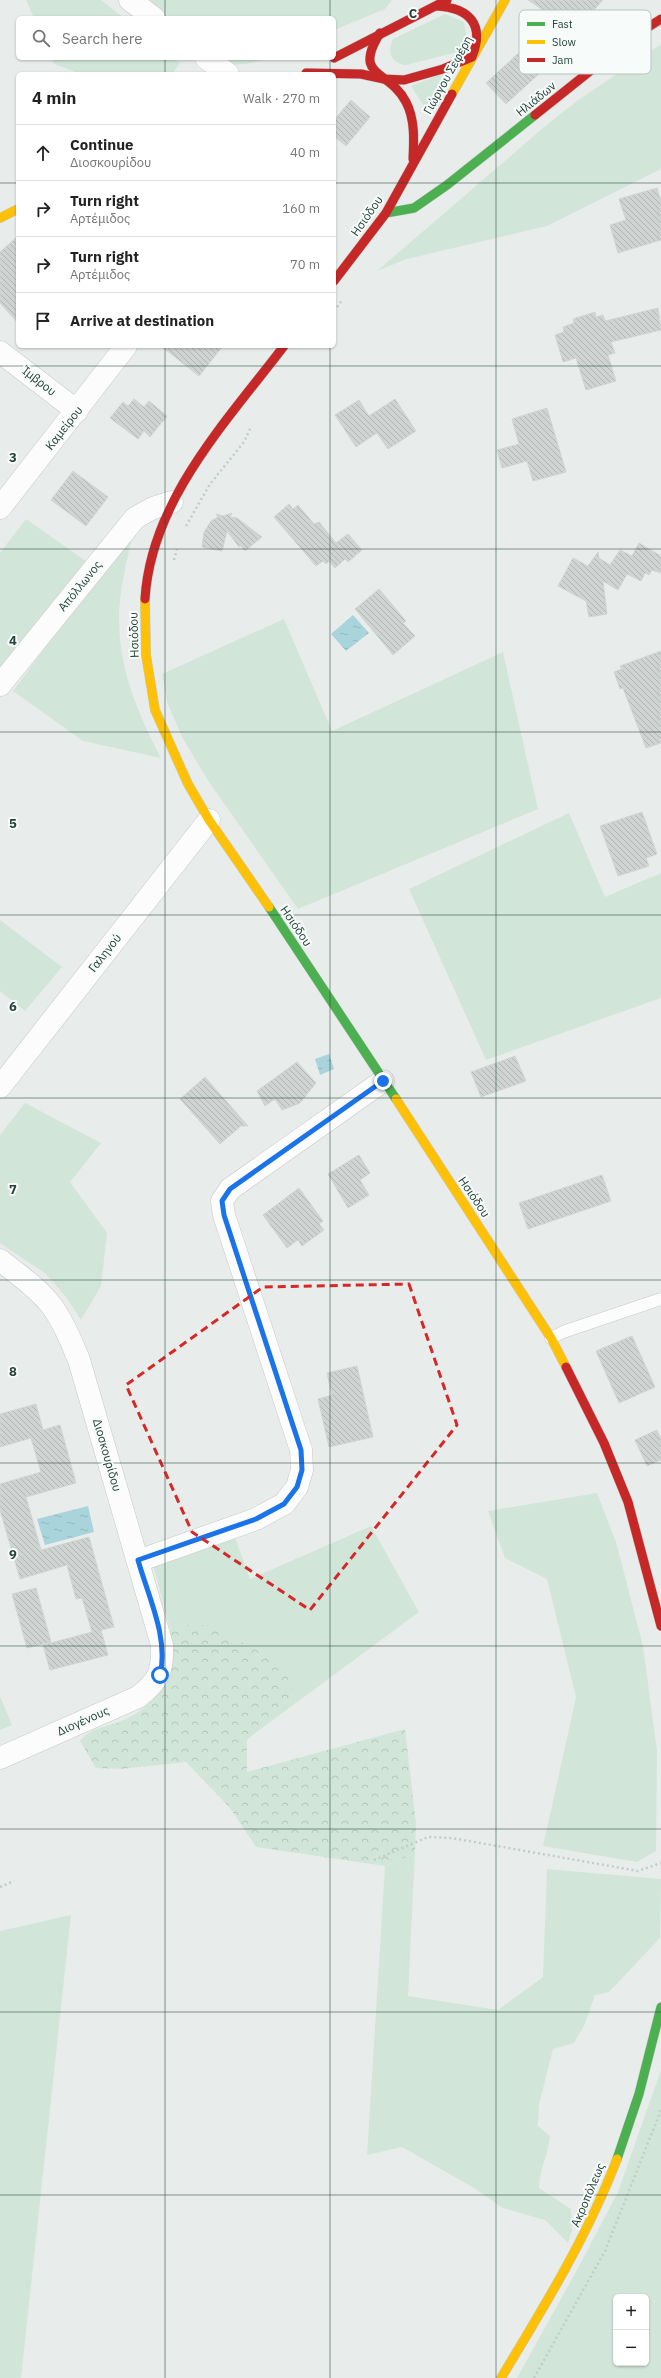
<!DOCTYPE html>
<meta charset="utf-8">
<style>
body{margin:0;font-family:"IBM Plex Sans",sans-serif;background:#f6f6f6;color:#222}
.controls{position:absolute;right:12px;bottom:12px;display:grid;overflow:hidden;border-radius:6px;box-shadow:0 1px 3px #0004}
.controls button{width:36px;height:36px;display:grid;place-items:center;padding:0;border:0;border-bottom:1px solid #e0e0e0;background:#fff;color:#222;font:20px sans-serif}
.stop{position:absolute;width:12px;height:12px;margin:-9px;border:3px solid #1a73e8;border-radius:50%;background:#fff}
.stop.end{background:#1a73e8;border-color:#fff;box-shadow:0 1px 4px #0008}
.list{margin:0;padding:0;list-style:none}
h2{display:flex;justify-content:space-between;align-items:center;height:52px;margin:0;padding:0 16px;font-size:17px}
h2 small{font-size:13px;font-weight:400;color:#767676}
.list li{display:grid;grid-template-columns:26px 1fr auto;gap:12px;align-items:center;box-sizing:border-box;height:56px;padding:0 16px;border-top:1px solid #e0e0e0}
.list b{display:block;font-size:15px;white-space:nowrap}
.list p{margin:0;font-size:13px;white-space:nowrap;color:#767676}
.list em{font-size:13px;font-style:normal;color:#767676}
.icon{flex:none;width:22px;height:22px;fill:none;stroke:currentColor;stroke-width:2;stroke-linecap:round;stroke-linejoin:round}
.map{position:relative;flex:none;width:661px;height:2378px;overflow:hidden}
.search{position:absolute;background:#fff;box-shadow:0 1px 3px #0004;left:16px;top:16px;width:320px;height:44px;display:flex;align-items:center;gap:10px;box-sizing:border-box;padding:0 14px;border-radius:6px;color:#767676;font-size:15px}
.panel{position:absolute;background:#fff;box-shadow:0 1px 3px #0004;left:16px;top:72px;width:320px;height:276px;border-radius:6px}
.map>svg:first-child{display:block}
.green{fill:#d1e6d8;fill-rule:evenodd}
.forest{fill:url(#forest-crowns)}
.water{fill:url(#water-ripples)}
.building{fill:url(#building-back-hatch);stroke:#d1d6d4}
.lines{fill:none;stroke-linecap:round;stroke-linejoin:round}
.lane-casing{stroke:#c5cac8;stroke-width:13}
.street-casing{stroke:#c5cac8;stroke-width:23}
.fast-casing{stroke:#c3cbc8;stroke-width:10}
.slow-casing{stroke:#c3cbc8;stroke-width:10}
.jam-casing{stroke:#c3cbc8;stroke-width:10}
.path{stroke:#c3ccca;stroke-width:2.5;stroke-dasharray:2 3;stroke-linecap:butt}
.lane{stroke:#fcfcfc;stroke-width:12}
.street{stroke:#fcfcfc;stroke-width:22}
.fast{stroke:#4caf50;stroke-width:9}
.slow{stroke:#ffc107;stroke-width:9}
.jam{stroke:#c62828;stroke-width:9}
.route{stroke:#1a73e8;stroke-width:5}
.marked{fill:none;stroke:#d62828;stroke-width:3;stroke-dasharray:8 5;stroke-linejoin:round}
.grid{fill:none;stroke:#24423a;stroke-width:1;stroke-opacity:0.55}
.labels{text-anchor:middle;stroke-width:4;stroke-linejoin:round;paint-order:stroke}
.street-label{font-size:12px;fill:#24423a;stroke:#f7fbf9}
.key{fill:#f7fbf9;stroke:#b8c4c0;stroke-width:1}
.key-label{font-size:11px;fill:#24423a}
.grid-label{font-size:13px;text-anchor:middle;font-weight:bold;fill:#24423a;stroke:#f7fbf9;stroke-width:4;stroke-linejoin:round;paint-order:stroke}
</style>
<div class="map">
<svg width="661" height="2378" viewBox="0 0 661 2378">
<defs>
<pattern id="forest-crowns" width="20" height="18" patternUnits="userSpaceOnUse"><rect width="20" height="18" fill="#d1e6d8"/><path d="M2 6a3 3 0 1 1 6 0M12 15a3 3 0 1 1 6 0" fill="none" stroke="#b3c6ba"/></pattern>
<pattern id="water-ripples" width="26" height="14" patternUnits="userSpaceOnUse"><rect width="26" height="14" fill="#a9d4db"/><path d="M2 4q2-2 4 0t4 0M15 11q2-2 4 0t4 0" fill="none" stroke="#91b7bd"/></pattern>
<pattern id="building-back-hatch" width="6" height="6" patternUnits="userSpaceOnUse"><rect width="6" height="6" fill="#cfd4d2"/><path d="M-1 5l2 2M0 0l6 6M5-1l2 2" fill="none" stroke="#b2b7b5"/></pattern>
</defs>
<rect width="100%" height="100%" fill="#e8edeb"/>
<g class="green">
<path d="M26 0H101L124 18H34Z"/>
<path d="M146 0H392L385 9 334 30V18H167Z"/>
<path d="M445 14 464 22 467 41 463 47 454 53 406 65C392 64 386 52 393 39Z"/>
<path d="M661 44V169L547 226 407 259 377 271 550 122 577 101Z"/>
<path d="M52 58H173L180 63 172 74H81L54 64Z"/>
<path d="M215 58H266C252 64 228 69 215 58Z"/>
<path d="M449 71 425 108 411 86Z"/>
<path d="M26 519 90 564 0 681V553Z"/>
<path d="M134 528C128 558 119 588 119 619 119 669 138 714 161 758L83 741 13 691Z"/>
<path d="M284 619 332 731 503 652 538 809 298 909 209 782 183 739 167 702 162 674Z"/>
<path d="M569 813 605 897 661 873V998L486 1060 409 889Z"/>
<path d="M0 920 62 967 25 1011 0 991Z"/>
<path d="M25 1103 101 1143 70 1182 107 1233 101 1286 81 1320 66 1297 46 1274 0 1243V1135Z"/>
<path d="M597 1493 616 1542 643 1646 657 1751 656 1851 637 1862 543 1846 576 1697 547 1579 505 1558 488 1511Z"/>
<path d="M371 1526 419 1612 246 1740 293 1694 191 1624 170 1629 151 1557 233 1532 250 1579Z"/>
<path d="M0 1696 12 1725 0 1730Z"/>
<path d="M415 1853 408 1996 498 2010 543 1977 547 1869 661 1879 660 1938 609 1992 595 1995 585 2024 574 2043 553 2049 539 2105 538 2126 550 2136C548 2156 540 2167 539 2188L571 2209 572 2230 568 2243 545 2220 503 2208 474 2188 402 2147 367 2155 385 1866Z"/>
<path d="M71 1915 21 2378H0V1931Z"/>
<path d="M661 2070V2378H517L577 2270 618 2192ZM616 2297H646V2363H616Z"/>
</g>
<path class="forest" d="M191 1624 213 1626 258 1651 290 1679 293 1694 247 1740V1772L405 1729 416 1824 415 1853 385 1866 256 1847 230 1808 186 1762 121 1769 96 1768 80 1741C92 1727 104 1728 121 1721 161 1706 174 1669 170 1629Z"/>
<g class="water">
<path d="M353 615 369 633 346 651 331 634Z"/>
<path d="M329 1054 334 1069 320 1075 315 1059Z"/>
<path d="M88 1506 94 1532 45 1545 37 1519Z"/>
</g>
<g class="building">
<path d="M528 0H603L538 71 540 73 506 104 486 83 525 47 523 45 546 12Z"/>
<path d="M351 100 370 117 346 146 334 136V120Z"/>
<path d="M657 188 661 201V240L618 253 610 225 626 220 619 199Z"/>
<path d="M18 236V323L0 303V252Z"/>
<path d="M658 308 661 330 611 342 615 353 608 355 616 381 586 390 576 358 563 362 555 335 564 332 563 327 574 323 573 319 595 312 596 317 603 315 605 321Z"/>
<path d="M161 346H223L199 376Z"/>
<path d="M134 399 144 407 149 401 167 416 150 437 144 431 138 439 110 418 123 402 128 406Z"/>
<path d="M395 399 416 431 388 449 377 433 356 447 335 415 359 400 369 416Z"/>
<path d="M547 408 566 472 533 481 527 461 502 468 497 450 519 444 512 419Z"/>
<path d="M73 471 108 497 86 526 51 500Z"/>
<path d="M289 504 293 509 298 505 314 524 319 522 336 543 348 534 362 550 348 562 345 559 335 568 329 561 326 564 323 561 316 566 274 517Z"/>
<path d="M232 513 230 517 237 518 262 537 245 551 240 545 239 547 227 531 222 551 202 547 204 532 211 521 218 517 216 514 223 516Z"/>
<path d="M639 543 661 556V573L652 570 649 575 645 573 641 581 627 574 618 590 603 581 607 614 589 617 586 601 558 586 573 558 588 566 598 552 599 558 610 565 620 550 632 556Z"/>
<path d="M379 589 406 621 403 623 415 636 393 655 355 609Z"/>
<path d="M661 651V743L646 748 623 688 620 689 614 672 622 669 620 666Z"/>
<path d="M642 812 657 854 646 858 649 866 618 876 600 826Z"/>
<path d="M515 1056 526 1081 481 1097 471 1072Z"/>
<path d="M297 1062 316 1083 300 1103 282 1110 275 1099 265 1106 257 1091Z"/>
<path d="M205 1077 248 1126H241L220 1144 180 1099Z"/>
<path d="M359 1155 370 1173 360 1180 369 1195 348 1208 328 1174Z"/>
<path d="M602 1175 611 1201 528 1229 519 1203Z"/>
<path d="M299 1188 323 1221 319 1224 324 1230 302 1246 298 1240 287 1248 263 1215Z"/>
<path d="M632 1336 655 1387 619 1403 596 1351Z"/>
<path d="M357 1366 373 1437 329 1447 318 1399 332 1395 327 1373Z"/>
<path d="M36 1404 43 1430 60 1425 76 1483 26 1497 41 1550 89 1537 114 1627 101 1630 108 1655 50 1670 43 1645 92 1632 82 1598 76 1599 67 1565 20 1579 0 1510V1484L41 1472 31 1438 0 1447V1414Z"/>
<path d="M657 1430 661 1439V1460L647 1466 635 1440Z"/>
<path d="M36 1588 51 1642 27 1648 12 1594Z"/>
</g>
<g class="lines">
<g class="lane-casing">
<path id="lane" d="M551 1338 563 1332 661 1299"/>
</g>
<g class="street-casing">
<g id="street">
<path d="M130 0 154 18"/>
<path d="M206 58 228 74"/>
<path d="M0 352 77 411"/>
<path d="M0 508 126 346"/>
<path d="M0 685 135 518 153 508 172 502"/>
<path d="M0 1087 209 820"/>
<path d="M0 1260C17 1274 37 1287 51 1305 63 1321 71 1341 79 1360L162 1645C163 1671 159 1681 138 1697L0 1758"/>
<path d="M138 1561 256 1519 284 1504 297 1487 302 1470 301 1450 224 1215 222 1201 230 1189 383 1081"/>
</g>
</g>
<g class="fast-casing">
<g id="fast">
<path d="M386 213 414 208 447 185 535 115"/>
<path d="M269 907 396 1099"/>
<path d="M617 2159 639 2094 661 2007"/>
</g>
</g>
<g class="slow-casing">
<g id="slow">
<path d="M452 94 505 0"/>
<path d="M0 218 18 209"/>
<path d="M145 599 146 655 155 710 188 784 209 820 269 907"/>
<path d="M396 1099 551 1338 566 1367"/>
<path d="M501 2378C544 2307 587 2237 617 2159"/>
</g>
</g>
<g class="jam-casing">
<g id="jam">
<path d="M380 33C352 78 389 69 406 102 415 119 414 140 413 159"/>
<path d="M334 58 447 0"/>
<path d="M306 73 361 74 384 79 404 80 443 69 472 57C485 25 470 8 437 6"/>
<path d="M535 115 634 36 661 19"/>
<path d="M334 281 386 213 452 94"/>
<path d="M145 599C151 500 227 421 284 346"/>
<path d="M566 1367 604 1443 628 1502 661 1626"/>
</g>
</g>
<g class="path">
<path d="M334 311 343 299"/>
<path d="M186 526 210 484 244 442 251 427"/>
<path d="M174 560 177 549"/>
<path d="M374 1860 428 1837 452 1838 638 1871 661 1863"/>
<path d="M0 1887 14 1881"/>
<path d="M534 2378 605 2251 661 2110"/>
</g>
<use href="#lane" class="lane"/>
<use href="#street" class="street"/>
<use href="#fast" class="fast"/>
<use href="#slow" class="slow"/>
<use href="#jam" class="jam"/>
</g>
<g class="lines">
<path class="route" d="M160 1675C169 1638 148 1596 138 1560L256 1519 284 1504 297 1487 302 1470 301 1450 224 1215 222 1201 230 1189 383 1081"/>
</g>
<path class="marked" d="M409 1284 457 1425 310 1610 192 1532 126 1385 263 1287Z"/>
<path class="grid" d="M165 0V18M330 0V18M496 0V2378M165 58V74M330 58V74M0 183H18M334 183H661M165 346V2378M330 346V2378M0 366H661M0 549H661M0 732H661M0 915H661M0 1098H661M0 1280H661M0 1463H661M0 1646H661M0 1829H661M0 2012H661M0 2195H661"/>
<g class="labels">
<g class="street-label">
<text transform="translate(448 75) rotate(-61)" y="4">Γιώργου Σεφέρη</text>
<text transform="translate(536 99) rotate(-39)" y="4">Ηλιάδων</text>
<text transform="translate(367 216) rotate(-55)" y="4">Ησιόδου</text>
<text transform="translate(39 381) rotate(38)" y="4">Ίμβρου</text>
<text transform="translate(64 428) rotate(-52)" y="4">Καμείρου</text>
<text transform="translate(80 586) rotate(-51)" y="4">Απόλλωνος</text>
<text transform="translate(134 635) rotate(-92)" y="4">Ησιόδου</text>
<text transform="translate(296 926) rotate(56)" y="4">Ησιόδου</text>
<text transform="translate(105 953) rotate(-52)" y="4">Γαληνού</text>
<text transform="translate(474 1197) rotate(56)" y="4">Ησιόδου</text>
<text transform="translate(107 1455) rotate(74)" y="4">Διοσκουρίδου</text>
<text transform="translate(83 1721) rotate(-24)" y="4">Διογένους</text>
<text transform="translate(588 2195) rotate(-67)" y="4">Ακροπόλεως</text>
</g>
</g>
<rect x="519" y="10" width="132" height="64" rx="6" class="key"/>
<rect x="527" y="22" width="18" height="4" fill="#4caf50"/>
<rect x="527" y="40" width="18" height="4" fill="#ffc107"/>
<rect x="527" y="58" width="18" height="4" fill="#c62828"/>
<g class="key-label">
<text x="552" y="28">Fast</text>
<text x="552" y="46">Slow</text>
<text x="552" y="64">Jam</text>
</g>
<g class="grid-label">
<text x="413" y="18">C</text>
<text x="13" y="462">3</text>
<text x="13" y="645">4</text>
<text x="13" y="828">5</text>
<text x="13" y="1011">6</text>
<text x="13" y="1194">7</text>
<text x="13" y="1376">8</text>
<text x="13" y="1559">9</text>
</g>
</svg>
<div class="controls">
<button>+</button>
<button>−</button>
</div>
<div class="stop" style="left:160px;top:1675px"></div>
<div class="stop end" style="left:383px;top:1081px"></div>
<div class="search"><svg class="icon" aria-label="search" viewBox="0 0 24 24"><circle cx="10" cy="10" r="6"/><path d="M15 15l6 6"/></svg>Search here</div>
<section class="panel">
<h2>4 min<small>Walk · 270 m</small></h2>
<ul class="list">
<li><svg class="icon" aria-label="ahead" viewBox="0 0 24 24"><path d="M12 20V5M6 11l6-6 6 6"/></svg><div><b>Continue</b><p>Διοσκουρίδου</p></div><em>40 m</em></li>
<li><svg class="icon" aria-label="right" viewBox="0 0 24 24"><path d="M7 20v-9h11M14 6l5 5-5 5"/></svg><div><b>Turn right</b><p>Αρτέμιδος</p></div><em>160 m</em></li>
<li><svg class="icon" aria-label="right" viewBox="0 0 24 24"><path d="M7 20v-9h11M14 6l5 5-5 5"/></svg><div><b>Turn right</b><p>Αρτέμιδος</p></div><em>70 m</em></li>
<li><svg class="icon" aria-label="arrive" viewBox="0 0 24 24"><path d="M6 21V4h12l-3 4 3 4H6"/></svg><div><b>Arrive at destination</b></div></li>
</ul>
</section>
</div>
